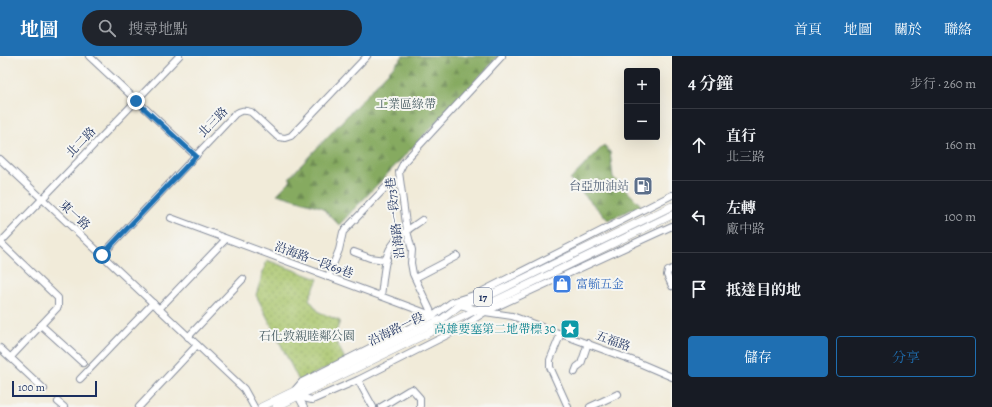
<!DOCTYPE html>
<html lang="zh-TW">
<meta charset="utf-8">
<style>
body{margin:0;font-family:Alegreya,"Noto Serif TC",serif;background:#20242c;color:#f1f3f6}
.controls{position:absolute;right:12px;top:12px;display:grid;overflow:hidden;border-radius:4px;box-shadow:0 4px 16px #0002}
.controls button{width:36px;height:36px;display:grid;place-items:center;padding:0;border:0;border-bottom:1px solid #363941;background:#171b24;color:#f1f3f6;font:20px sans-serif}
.scale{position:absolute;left:12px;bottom:10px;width:85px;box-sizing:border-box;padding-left:4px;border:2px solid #1b2f5e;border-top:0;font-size:11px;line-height:14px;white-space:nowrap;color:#1b2f5e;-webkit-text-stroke:3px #f6f6f2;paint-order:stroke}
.stop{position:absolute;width:12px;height:12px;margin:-9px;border:3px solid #1f6fb2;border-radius:50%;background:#fff}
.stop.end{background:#1f6fb2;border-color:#fff;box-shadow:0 1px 4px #0008}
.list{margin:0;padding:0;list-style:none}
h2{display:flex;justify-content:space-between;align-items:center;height:52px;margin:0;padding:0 16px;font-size:17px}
h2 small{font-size:13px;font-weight:400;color:#9ea1a6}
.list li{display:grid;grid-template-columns:26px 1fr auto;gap:12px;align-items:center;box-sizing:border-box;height:72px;padding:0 16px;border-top:1px solid #363941}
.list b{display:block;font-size:15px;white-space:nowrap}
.list p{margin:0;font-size:13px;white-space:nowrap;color:#9ea1a6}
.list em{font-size:13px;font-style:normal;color:#9ea1a6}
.actions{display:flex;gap:8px;padding:12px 16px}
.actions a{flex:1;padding:9px 0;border:1px solid #1f6fb2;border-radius:4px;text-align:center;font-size:14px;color:#1f6fb2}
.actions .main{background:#1f6fb2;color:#fff}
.icon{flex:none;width:22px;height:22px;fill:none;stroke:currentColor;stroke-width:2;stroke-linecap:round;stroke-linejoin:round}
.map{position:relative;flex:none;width:672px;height:351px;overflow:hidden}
header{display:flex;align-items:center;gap:24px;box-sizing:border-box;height:56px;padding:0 20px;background:#1f6fb2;color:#fff}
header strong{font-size:19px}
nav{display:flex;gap:22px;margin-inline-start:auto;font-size:14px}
.search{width:280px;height:36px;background:#20242c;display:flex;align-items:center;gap:10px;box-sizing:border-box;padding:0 14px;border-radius:22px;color:#9ea1a6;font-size:15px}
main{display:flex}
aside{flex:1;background:#171b24}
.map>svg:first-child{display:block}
.forest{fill:url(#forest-firs);stroke:#506c5f}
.park{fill:url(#park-dots);stroke:#627a65}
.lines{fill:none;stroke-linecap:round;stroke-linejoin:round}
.minor-casing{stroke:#868d9c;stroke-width:8}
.major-casing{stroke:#868d9c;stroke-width:8}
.minor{stroke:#fff;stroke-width:6}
.major{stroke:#fff;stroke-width:7}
.route{stroke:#1f6fb2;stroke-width:5}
.labels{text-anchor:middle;stroke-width:4;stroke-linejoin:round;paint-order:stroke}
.shield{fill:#f6f6f2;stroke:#5d6b8a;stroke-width:1}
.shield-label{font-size:11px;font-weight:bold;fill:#1b2f5e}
.park-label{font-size:12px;fill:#465c62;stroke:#f6f6f2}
.street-label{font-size:12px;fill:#1b2f5e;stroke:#f6f6f2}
.service-label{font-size:12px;fill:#4e5e75;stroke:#f6f6f2;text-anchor:end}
.shop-label{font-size:12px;fill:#366cbe;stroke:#f6f6f2;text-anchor:start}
.culture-label{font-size:12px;fill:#0d838f;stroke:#f6f6f2;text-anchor:end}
</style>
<header>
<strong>地圖</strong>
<div class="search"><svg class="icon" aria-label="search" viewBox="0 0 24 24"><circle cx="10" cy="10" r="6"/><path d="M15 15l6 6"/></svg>搜尋地點</div>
<nav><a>首頁</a><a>地圖</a><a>關於</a><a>聯絡</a></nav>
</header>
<main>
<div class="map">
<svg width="672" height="351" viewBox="0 0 672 351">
<defs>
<pattern id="forest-firs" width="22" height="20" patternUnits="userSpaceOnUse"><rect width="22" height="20" fill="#86aa60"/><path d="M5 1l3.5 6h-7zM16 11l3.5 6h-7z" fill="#6d8b52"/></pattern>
<pattern id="park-dots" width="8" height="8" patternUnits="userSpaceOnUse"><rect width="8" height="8" fill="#a9c56c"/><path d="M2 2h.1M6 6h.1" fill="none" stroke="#89a05c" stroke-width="1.8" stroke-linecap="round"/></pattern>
</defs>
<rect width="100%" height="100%" fill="#f6f6f2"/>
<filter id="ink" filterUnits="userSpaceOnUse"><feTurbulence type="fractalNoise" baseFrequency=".025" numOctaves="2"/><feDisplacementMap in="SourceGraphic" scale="8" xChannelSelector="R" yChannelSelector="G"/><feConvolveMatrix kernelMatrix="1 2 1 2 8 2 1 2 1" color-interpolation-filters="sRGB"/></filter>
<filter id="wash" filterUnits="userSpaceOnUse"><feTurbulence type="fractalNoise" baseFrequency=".012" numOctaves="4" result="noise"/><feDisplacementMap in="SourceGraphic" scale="16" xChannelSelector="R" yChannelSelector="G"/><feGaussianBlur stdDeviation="0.9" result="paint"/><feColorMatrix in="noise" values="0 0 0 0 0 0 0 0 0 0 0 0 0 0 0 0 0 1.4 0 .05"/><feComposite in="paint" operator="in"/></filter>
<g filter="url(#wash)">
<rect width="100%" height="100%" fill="#f1ebd9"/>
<g class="forest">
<path d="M403 0H499L339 169 321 151 277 138 291 124 289 122Z"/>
<path d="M604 89 610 96 613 121 641 149 608 164 570 124Z"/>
</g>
<path class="park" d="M267 204 318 223 309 243 319 256 340 265 334 281 345 303 299 325 256 239Z"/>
</g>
<g filter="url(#ink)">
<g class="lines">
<g class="minor-casing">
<g id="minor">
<path d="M89 0 196 100"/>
<path d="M0 103 244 333 254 351"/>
<path d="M171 162 434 260"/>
<path d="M0 187 179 0"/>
<path d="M1 187 58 242V251L11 301"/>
<path d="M354 196 370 202 387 204"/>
<path d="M102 199 235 58C241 54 244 54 251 56L278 81 285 82 291 80 367 0"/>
<path d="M672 213 668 215 667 219 672 230"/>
<path d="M328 221 339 194 343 176 385 132"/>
<path d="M415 222 457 200"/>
<path d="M381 240C383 227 384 201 391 191 398 179 411 172 422 164"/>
<path d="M460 249 485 256 512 260 637 306 672 321"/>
<path d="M159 253 226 183"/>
<path d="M433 260 413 218 411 207 412 194 407 175 399 116 404 106 502 0"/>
<path d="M41 269 83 307"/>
<path d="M561 277 550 304V311L568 351"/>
<path d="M188 281 243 223"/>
<path d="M0 292 44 333"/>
<path d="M575 316 577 311 581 308 588 287"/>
<path d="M80 323 153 247"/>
<path d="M358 324 373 351"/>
<path d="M299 341 312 344 358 324 459 273 485 256 672 170"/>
<path d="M58 346 64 351"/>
<path d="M139 351 197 289"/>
<path d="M304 351 295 334 302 326 433 260 452 246 477 238 672 139"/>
<path d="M381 351 409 334 412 333 420 342V351"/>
<path d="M590 351 618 338"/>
</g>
</g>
<g class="major-casing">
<g id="major">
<path d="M261 351 442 263 460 249 490 239 672 150"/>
<path d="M276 351 672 159"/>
</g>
</g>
<use href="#minor" class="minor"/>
<use href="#major" class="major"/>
</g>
</g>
<g class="lines" filter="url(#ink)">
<path class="route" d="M102 199 196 100 136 45"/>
</g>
<defs>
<g id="fuel-square" transform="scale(1)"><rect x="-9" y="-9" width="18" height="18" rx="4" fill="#5c6f8a" stroke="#f6f6f2"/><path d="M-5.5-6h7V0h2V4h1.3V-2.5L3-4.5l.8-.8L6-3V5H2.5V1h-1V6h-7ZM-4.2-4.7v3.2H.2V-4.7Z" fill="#fff"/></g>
<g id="shop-square" transform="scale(1)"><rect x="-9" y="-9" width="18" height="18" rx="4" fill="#3f7fe0" stroke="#f6f6f2"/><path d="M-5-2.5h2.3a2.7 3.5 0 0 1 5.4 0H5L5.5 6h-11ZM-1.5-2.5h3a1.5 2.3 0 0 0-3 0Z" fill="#fff"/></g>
<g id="sight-square" transform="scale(1)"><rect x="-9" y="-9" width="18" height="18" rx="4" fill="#0f9aa8" stroke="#f6f6f2"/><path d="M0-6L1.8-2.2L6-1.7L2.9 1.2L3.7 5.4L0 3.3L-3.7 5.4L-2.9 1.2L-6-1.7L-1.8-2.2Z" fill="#fff"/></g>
</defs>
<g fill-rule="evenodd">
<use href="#fuel-square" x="643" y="130"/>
<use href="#shop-square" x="562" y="228"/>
<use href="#sight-square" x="570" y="273"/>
</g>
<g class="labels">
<rect class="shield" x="474" y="232" width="18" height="18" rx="3"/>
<g class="shield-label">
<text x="483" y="245">17</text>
</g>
<g class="park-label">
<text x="406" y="52">工業區綠帶</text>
<text x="307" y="284">石化敦親睦鄰公園</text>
</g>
<g class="street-label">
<text transform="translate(213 66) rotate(-46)" y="4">北三路</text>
<text transform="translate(81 86) rotate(-46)" y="4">北二路</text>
<text transform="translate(75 159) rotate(43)" y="4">東一路</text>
<text transform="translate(395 162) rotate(-97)" y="4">沿海路一段73巷</text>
<text transform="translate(314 204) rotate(20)" y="4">沿海路一段69巷</text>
<text transform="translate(396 273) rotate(-26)" y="4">沿海路一段</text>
<text transform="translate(613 285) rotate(20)" y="4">五福路</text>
</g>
<g class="service-label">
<text x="629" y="134">台亞加油站</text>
</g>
<g class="shop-label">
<text x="576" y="232">富毓五金</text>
</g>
<g class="culture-label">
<text x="556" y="277">高雄要塞第二地帶標 30</text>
</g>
</g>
</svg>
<div class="controls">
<button>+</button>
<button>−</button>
</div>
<div class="scale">100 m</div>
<div class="stop" style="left:102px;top:199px"></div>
<div class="stop end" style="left:136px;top:45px"></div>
</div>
<aside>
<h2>4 分鐘<small>步行 · 260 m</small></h2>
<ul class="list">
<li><svg class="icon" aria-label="ahead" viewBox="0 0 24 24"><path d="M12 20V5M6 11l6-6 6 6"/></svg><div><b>直行</b><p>北三路</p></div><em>160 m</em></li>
<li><svg class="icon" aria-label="left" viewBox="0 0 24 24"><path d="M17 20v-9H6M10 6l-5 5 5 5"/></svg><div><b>左轉</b><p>廠中路</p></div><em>100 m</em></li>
<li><svg class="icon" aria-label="arrive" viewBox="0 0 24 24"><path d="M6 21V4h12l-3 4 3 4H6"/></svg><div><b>抵達目的地</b></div></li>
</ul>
<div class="actions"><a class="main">儲存</a><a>分享</a></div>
</aside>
</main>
